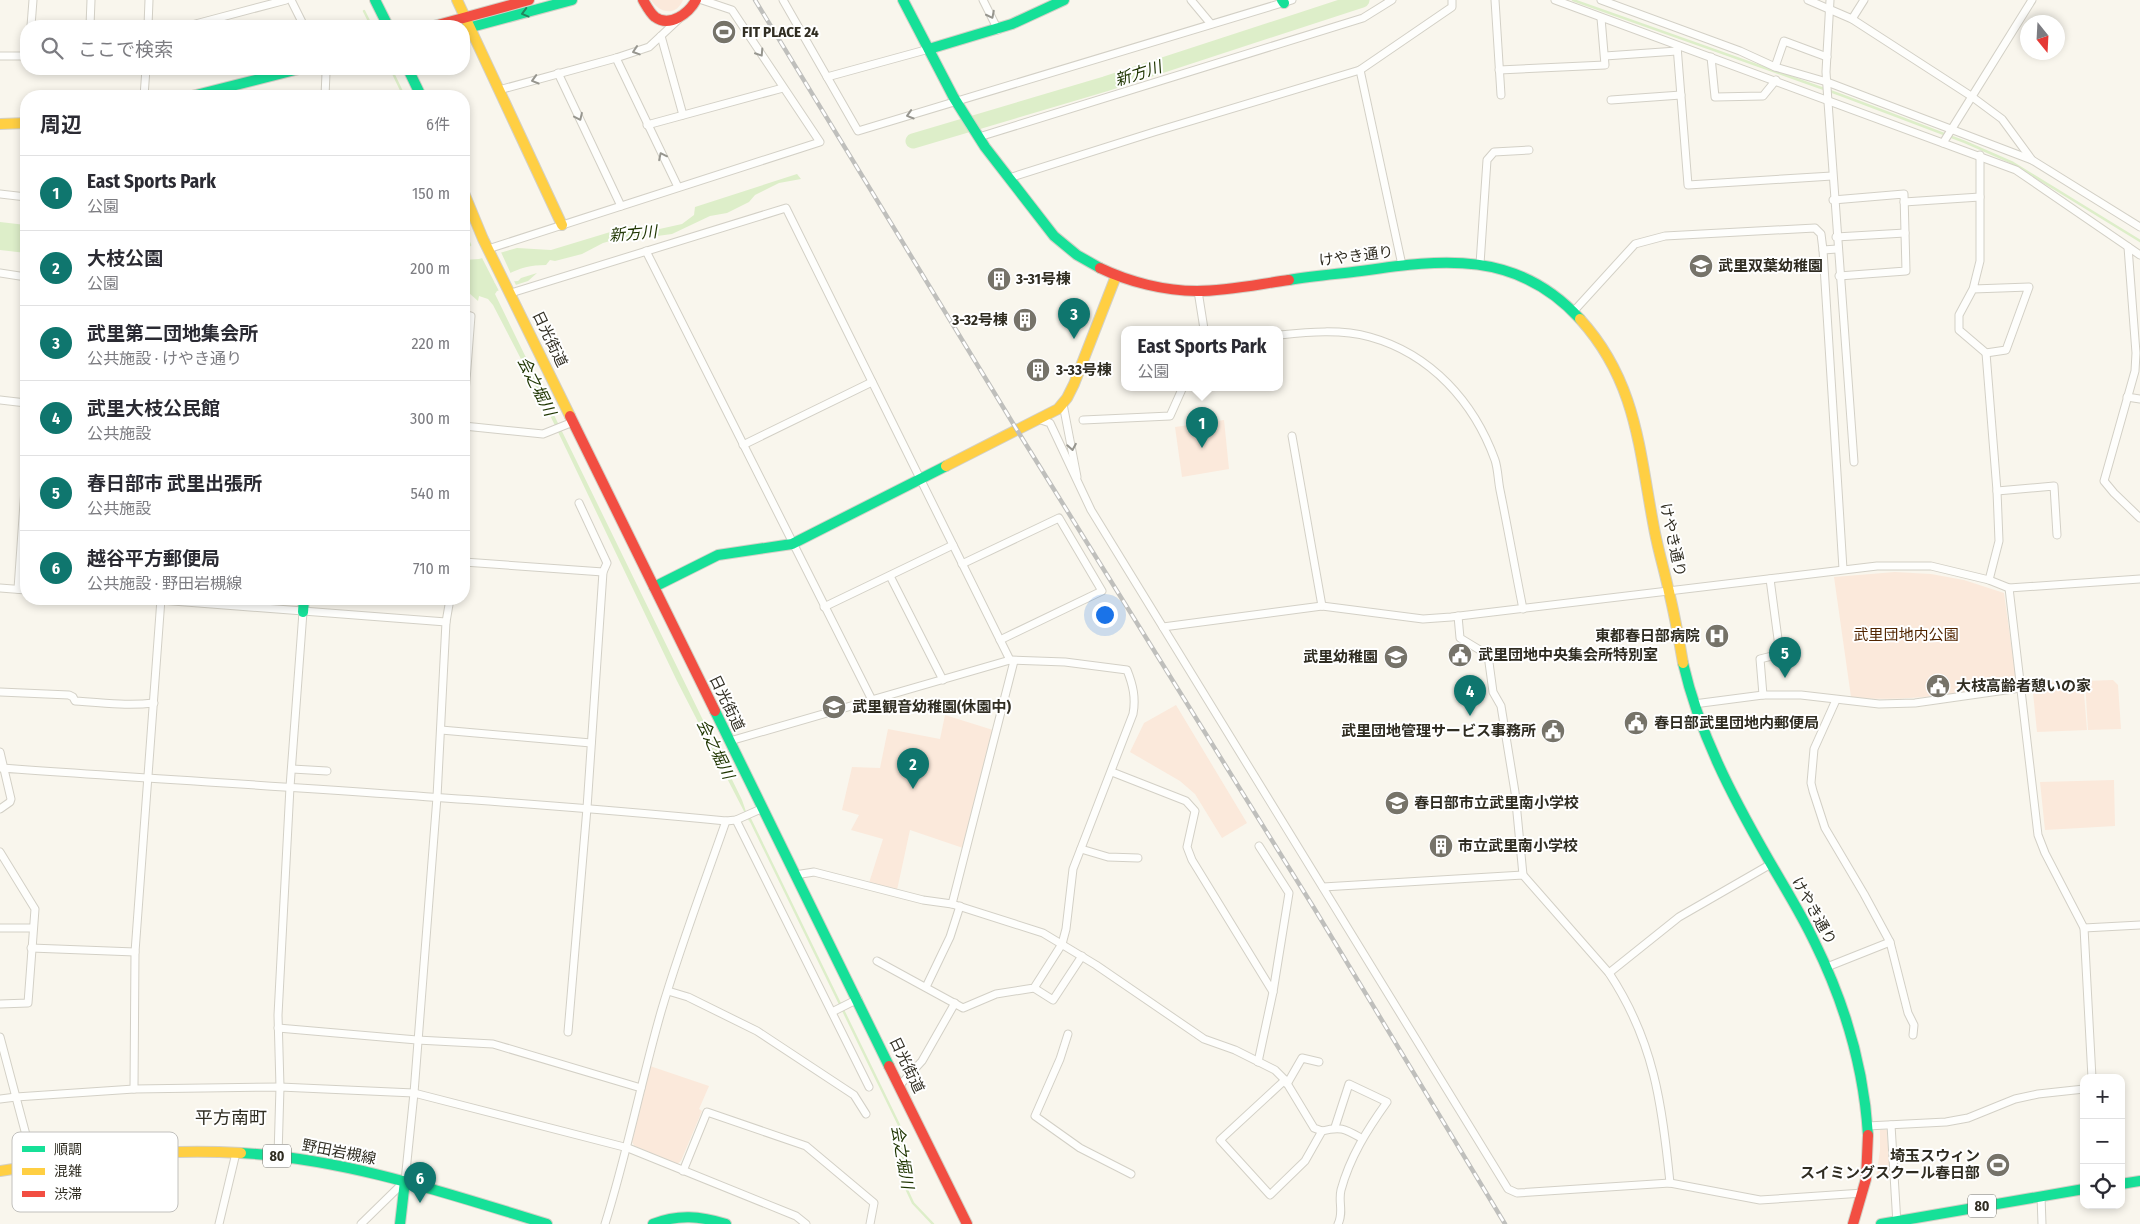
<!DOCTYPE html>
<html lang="ja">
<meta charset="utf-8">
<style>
body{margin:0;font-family:"Fira Sans Condensed","Noto Sans JP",sans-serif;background:#f7f7f7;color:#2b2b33}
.controls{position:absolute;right:15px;bottom:15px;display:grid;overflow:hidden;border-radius:10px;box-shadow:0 2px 8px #0003}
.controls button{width:45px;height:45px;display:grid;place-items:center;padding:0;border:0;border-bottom:1px solid #e1e1e2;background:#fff;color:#2b2b33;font:25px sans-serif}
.compass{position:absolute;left:2020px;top:15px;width:45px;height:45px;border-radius:50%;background:#fff;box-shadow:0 2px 8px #0003;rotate:162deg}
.you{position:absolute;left:1104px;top:614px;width:18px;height:18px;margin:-12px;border:4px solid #fff;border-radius:50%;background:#1a73e8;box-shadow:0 0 0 8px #1a73e833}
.badge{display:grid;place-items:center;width:32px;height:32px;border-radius:50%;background:#0f766e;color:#fff;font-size:16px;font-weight:700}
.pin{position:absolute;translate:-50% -41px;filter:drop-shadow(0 1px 2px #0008)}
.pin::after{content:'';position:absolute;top:26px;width:18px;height:15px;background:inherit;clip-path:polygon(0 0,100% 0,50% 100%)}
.popup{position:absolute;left:1121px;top:326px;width:162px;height:65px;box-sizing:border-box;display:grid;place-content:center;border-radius:10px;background:#fff;filter:drop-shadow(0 1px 4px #0005);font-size:16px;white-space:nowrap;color:#7c7c81}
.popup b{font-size:19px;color:#2b2b33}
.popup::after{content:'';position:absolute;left:50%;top:100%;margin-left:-10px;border:10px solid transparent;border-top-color:#fff}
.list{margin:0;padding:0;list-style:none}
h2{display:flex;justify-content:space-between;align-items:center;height:65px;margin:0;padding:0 20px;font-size:21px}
h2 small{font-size:16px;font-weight:400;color:#7c7c81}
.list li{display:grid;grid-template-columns:32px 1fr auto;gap:15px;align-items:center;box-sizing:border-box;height:75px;padding:0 20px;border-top:1px solid #e1e1e2}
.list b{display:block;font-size:19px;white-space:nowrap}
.list p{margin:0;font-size:16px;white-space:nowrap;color:#7c7c81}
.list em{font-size:16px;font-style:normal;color:#7c7c81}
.icon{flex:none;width:28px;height:28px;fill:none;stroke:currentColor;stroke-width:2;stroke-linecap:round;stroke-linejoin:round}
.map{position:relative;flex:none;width:2140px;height:1224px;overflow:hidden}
.search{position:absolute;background:#fff;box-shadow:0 2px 8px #0003;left:20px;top:20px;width:450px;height:55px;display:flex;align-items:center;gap:12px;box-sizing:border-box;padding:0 18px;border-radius:20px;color:#7c7c81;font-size:19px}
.panel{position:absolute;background:#fff;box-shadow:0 2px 8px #0003;left:20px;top:90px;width:450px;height:515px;border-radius:20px}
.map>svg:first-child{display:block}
.green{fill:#fbe9db}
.water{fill:#ddeec9}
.pier{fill:#f9f6ed}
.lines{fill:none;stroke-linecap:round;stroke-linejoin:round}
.stream{stroke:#ddeec9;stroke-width:2.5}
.river{stroke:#ddeec9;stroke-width:15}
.street-casing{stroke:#d3d0c6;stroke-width:9}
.fast-casing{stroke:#d3d0c6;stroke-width:12}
.slow-casing{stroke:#d3d0c6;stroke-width:12}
.jam-casing{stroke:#d3d0c6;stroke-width:12}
.street{stroke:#fefefc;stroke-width:7}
.fast{stroke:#16e098;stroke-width:10}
.slow{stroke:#ffcf43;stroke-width:10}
.jam{stroke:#f24e42;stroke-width:10}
.rail-casing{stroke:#bfbfbc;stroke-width:4.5}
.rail{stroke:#fff;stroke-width:2.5;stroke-dasharray:8;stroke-linecap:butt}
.oneway{stroke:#23865d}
.oneway2{stroke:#97968f}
.labels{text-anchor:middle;stroke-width:4;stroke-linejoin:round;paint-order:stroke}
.shield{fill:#fff;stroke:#6e6c64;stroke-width:1}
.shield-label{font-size:14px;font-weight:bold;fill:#302d22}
.poi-label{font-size:15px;font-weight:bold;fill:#302d22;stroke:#fff;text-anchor:start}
.street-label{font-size:15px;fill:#302d22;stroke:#fff}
.park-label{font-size:15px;fill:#512500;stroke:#fff}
.water-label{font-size:16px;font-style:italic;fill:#1e3500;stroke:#fff}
.quarter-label{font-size:18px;fill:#302d22;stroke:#fff}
.key{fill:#fff;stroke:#c1c0bd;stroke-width:1}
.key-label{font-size:14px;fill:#302d22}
</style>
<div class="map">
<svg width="2140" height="1224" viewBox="0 0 2140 1224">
<rect width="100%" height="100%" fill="#f9f6ed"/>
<g class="green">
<path d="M651 0H683C676 17 659 13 651 0Z"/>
<path d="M1224 420 1229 469 1182 477 1175 427Z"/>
<path d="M1895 572 1931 574 1964 580 2004 593 2016 679 2011 686C1959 693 1904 703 1851 697L1834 577Z"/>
<path d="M2113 680 2118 685 2121 729 2088 730 2085 681Z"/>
<path d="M2083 681 2087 730 2037 732 2032 683Z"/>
<path d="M1176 705 1247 823 1222 838 1195 794 1180 781 1130 752 1144 723Z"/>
<path d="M945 715 993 730 963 848 910 830 897 890 869 883 883 839 851 830 859 815 842 810 852 767 880 768 888 729 940 739Z"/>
<path d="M2114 780 2115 826 2045 830 2040 782Z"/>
<path d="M650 1066 709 1086 699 1109 702 1111 681 1161 677 1164 635 1147 632 1142Z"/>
<path d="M1880 1130H1887L1890 1178H1876L1880 1150Z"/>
</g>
<g class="water">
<path d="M797 174 801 179 779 183 755 195 749 202 727 213 710 216 672 234 635 239 624 237 603 243 582 254 555 261 550 260 546 265C525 265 511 271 494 283L518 281 521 278 537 273 528 281 497 291 495 294 742 800 750 823 677 681 548 411 493 305 488 299 479 296 478 301 469 293 464 292V260L479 259 517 248 551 250 630 226 637 231 646 232 682 224 694 215 695 207Z"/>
<path d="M0 222 26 225V253L0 250Z"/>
</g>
<path class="pier" d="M500 250 511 274 502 280 513 279 517 287 500 293 481 256Z"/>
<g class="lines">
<g class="stream">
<path d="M1573 0 1841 95 1965 142 2013 163 2140 241"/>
<path d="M364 11 370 23"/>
<path d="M391 69 403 94"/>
<path d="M464 231 470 245"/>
<path d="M748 815 899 1125 906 1188 913 1203 933 1224"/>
</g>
<path class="river" d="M913 141 1105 84 1362 0"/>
<g class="street-casing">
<g id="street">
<path d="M291 0 304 26"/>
<path d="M783 0 858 131 1292 0"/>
<path d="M983 0 998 30"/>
<path d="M1191 0 1211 24"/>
<path d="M1495 0 1501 95"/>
<path d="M1555 0 2016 170 2140 255"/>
<path d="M1601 0 1740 51 1775 67 1827 82 2032 160"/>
<path d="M1808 0 1852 19 1971 96 2002 119 2032 160 2140 227"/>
<path d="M1830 0 1826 72 1828 102 1854 462"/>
<path d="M1852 19 1864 0"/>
<path d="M31 26 33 0"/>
<path d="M90 26 91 0"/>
<path d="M148 26 149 0"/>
<path d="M188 26 286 0"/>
<path d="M661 36 683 115"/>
<path d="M1677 46 1688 185 1832 176"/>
<path d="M0 56H26"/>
<path d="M1605 56 1677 51"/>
<path d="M1711 57 1715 97 1763 96 1776 80"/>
<path d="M616 58 678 187"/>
<path d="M1775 67 1784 41 1827 57"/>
<path d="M324 69 326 73 325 96"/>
<path d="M1360 70 1402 265"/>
<path d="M1499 70 1605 65 1601 18"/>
<path d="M558 73 621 206"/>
<path d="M827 77 929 49"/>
<path d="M499 90 616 58 649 47 679 19"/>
<path d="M144 96 146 69"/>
<path d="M1611 100 1681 95"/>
<path d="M647 125 783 88"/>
<path d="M979 137 1363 18 1392 0"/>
<path d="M1943 143 2032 0"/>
<path d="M1009 178 1154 132 1360 70 1452 7V0"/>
<path d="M0 194 26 197"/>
<path d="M1833 200 1904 194 1906 271 1839 276"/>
<path d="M1904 202 1980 197"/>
<path d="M1836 237 1905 233"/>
<path d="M2128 247 2136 353 2135 371 2104 481 2114 493 2140 518"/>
<path d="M488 249 820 142 732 10 702 0"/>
<path d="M1823 250 1843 569"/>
<path d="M646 251 872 700"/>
<path d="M1480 264 1487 160 1494 152 1529 150"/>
<path d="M0 273 26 277"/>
<path d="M1973 289 2029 287 2006 350 1986 353 1959 330V315L1973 289 1980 261V155"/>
<path d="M1198 291 1204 329"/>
<path d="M511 293 786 208 1010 660"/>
<path d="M1573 312 1635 244 1665 236 1815 228 1821 234 1823 250 1837 249"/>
<path d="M464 314 471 316 464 406"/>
<path d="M1280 335C1309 332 1341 329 1370 337 1431 354 1474 402 1495 460 1498 469 1498 480 1500 490 1508 529 1515 569 1523 609"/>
<path d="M1986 353 1997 491 1999 541 1989 580"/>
<path d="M2127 397 2140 399"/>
<path d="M0 400 26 403"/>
<path d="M1063 404 1077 477"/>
<path d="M1038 419 1050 423 1091 510 1508 1189 1517 1193 1670 1183 1760 1200 1863 1193"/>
<path d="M1083 420 1170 416 1183 387"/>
<path d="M464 426 543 434 573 422"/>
<path d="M1292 436 1322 606"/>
<path d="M743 445 872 382"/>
<path d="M1997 491 2054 486 2057 535"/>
<path d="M464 562 603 572"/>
<path d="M962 564 1059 518 1102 591 1000 640"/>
<path d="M890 576 943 680"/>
<path d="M0 588 26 590"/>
<path d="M2009 588 2038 835 2045 853 2084 928 2092 1078"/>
<path d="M18 589 26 474"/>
<path d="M147 599 446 622"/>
<path d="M824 607 953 545"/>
<path d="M1458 616 1460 638 1488 655 1493 692 1501 706 1515 792 1523 875"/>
<path d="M1163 627 1322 606 1423 619 1451 617 1877 566H1931L1989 580 2009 588 2140 579"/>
<path d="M0 692 69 695 73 697 75 701C101 703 128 706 154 703"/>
<path d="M1763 695 1760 659 1780 654 1770 579"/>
<path d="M1836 700 1814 749 1811 783 1813 791 1825 828 1864 894 1890 942 1908 1013 1914 1025 1913 1035"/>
<path d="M1694 704 1763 695H1801L1879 704 1915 703 2020 688"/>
<path d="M441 730 591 743"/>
<path d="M730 741 1010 660 1065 662 1127 670C1133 685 1136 698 1133 714L1073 869 1066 929 1062 944 1034 988 996 994 963 1008 877 961"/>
<path d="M0 752 11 799 10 802 0 809"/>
<path d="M0 768C242 785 485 798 726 821L736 820 763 808"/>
<path d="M292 769 327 771"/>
<path d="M1112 772 1186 801 1195 811 1187 847 1192 860 1273 992 1258 1062"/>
<path d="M736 820 869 1087"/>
<path d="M1259 846 1289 893 1273 992"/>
<path d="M1081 849 1108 857 1138 858"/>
<path d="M0 852 35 909 28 1003 0 1004"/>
<path d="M795 875 814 872 923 900 952 904 1043 933 1096 965 1204 1039 1235 1050 1275 1070 1285 1080 1314 1128 1322 1131C1341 1126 1345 1129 1361 1138"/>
<path d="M1323 887 1523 875 1609 973C1654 1041 1662 1104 1670 1183"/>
<path d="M952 904 1014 661"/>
<path d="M0 928H32"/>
<path d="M2084 928 2140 925"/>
<path d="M31 948 135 952"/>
<path d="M1827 967 1890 942"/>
<path d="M1609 973 1679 917 1771 864"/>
<path d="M926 987 950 937 960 906"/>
<path d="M1034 988 1053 1000 1082 956"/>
<path d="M668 991 688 997 757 1031 854 1095 866 1114"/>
<path d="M832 1012 858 999"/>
<path d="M278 1028 417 1040 493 1044 641 1088"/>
<path d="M568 1032 587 808 603 572 607 563 579 503"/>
<path d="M1068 1034 1060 1059 1035 1116 1080 1148 1131 1174"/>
<path d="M0 1037 34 1165"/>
<path d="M1285 1080 1220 1140 1270 1195 1305 1161 1322 1131"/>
<path d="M1287 1084 1302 1058 1319 1062"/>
<path d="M900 1085 922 1061 955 1003"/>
<path d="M134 1089 135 952 161 599"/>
<path d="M0 1099 16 1097 134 1089 280 1087 414 1093 628 1148 796 1216 806 1224"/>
<path d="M1891 1125 1897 1224"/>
<path d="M1867 1126 1946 1122 1968 1118 2015 1099 2038 1094 2084 1089"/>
<path d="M1335 1127 1349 1084 1387 1102C1367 1130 1350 1157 1341 1190 1338 1202 1344 1212 1338 1224"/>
<path d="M278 1156 280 1087 278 1015 290 787 303 612"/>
<path d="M683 1171 707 1112 806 1146 874 1203 870 1224"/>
<path d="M2041 1196 2042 1224"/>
<path d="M219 1224 236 1153"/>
<path d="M361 1224 405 1181 414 1093 437 797 446 622 450 599"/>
<path d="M605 1224C627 1154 641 1082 661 1012 680 947 704 884 726 821"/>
</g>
</g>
<g class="fast-casing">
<g id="fast">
<path d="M375 0 388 26"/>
<path d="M903 0 954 98 985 147 1054 236 1077 255 1100 268"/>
<path d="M1282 0 1284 3"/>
<path d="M464 29 572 0"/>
<path d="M929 49 1012 24 1064 0"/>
<path d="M408 69 421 96"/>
<path d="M192 96 299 69"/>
<path d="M1289 280C1313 276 1337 274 1361 271 1443 259 1517 250 1580 319"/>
<path d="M654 587 718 555 792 544 946 466"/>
<path d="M303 612 304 599"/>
<path d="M1683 663C1699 733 1732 796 1767 857 1783 885 1801 913 1815 943 1844 1002 1864 1069 1868 1135"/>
<path d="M715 711 889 1066"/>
<path d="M241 1153C347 1159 446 1193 547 1224"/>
<path d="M2121 1184 2140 1181"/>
<path d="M400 1224 405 1181"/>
<path d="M653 1224C678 1214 700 1216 726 1224"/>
<path d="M1881 1224 2084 1189"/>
</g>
</g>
<g class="slow-casing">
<g id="slow">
<path d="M457 0 562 225"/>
<path d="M0 124 26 123"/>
<path d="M464 193 483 239 570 416"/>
<path d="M1580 319C1638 383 1639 452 1655 533 1659 553 1665 573 1669 592 1675 616 1679 640 1683 663"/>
<path d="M946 466 1058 409 1067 398 1074 384 1116 276"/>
<path d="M0 1171C82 1158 158 1148 241 1153"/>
</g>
</g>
<g class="jam-casing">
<g id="jam">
<path d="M643 0C646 5 650 13 655 17 670 28 689 13 696 0"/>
<path d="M434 26 529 0"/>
<path d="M1100 268C1129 282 1165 291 1197 291 1228 291 1259 284 1289 280"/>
<path d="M570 416 715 711"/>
<path d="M889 1066 967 1224"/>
<path d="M1853 1224 1866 1179 1868 1135"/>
</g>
</g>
<use href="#street" class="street"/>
<use href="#fast" class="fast"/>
<use href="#slow" class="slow"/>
<use href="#jam" class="jam"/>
<g class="rail-casing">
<path id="rail" d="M755 0 1017 430 1314 908 1505 1224"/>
</g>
<use href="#rail" class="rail"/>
</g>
<defs><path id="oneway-chevron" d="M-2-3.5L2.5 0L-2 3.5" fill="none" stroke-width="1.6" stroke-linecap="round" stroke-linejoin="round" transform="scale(1.25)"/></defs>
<use class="oneway" href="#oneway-chevron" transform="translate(525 13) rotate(165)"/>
<g class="oneway2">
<use href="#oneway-chevron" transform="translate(991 15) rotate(63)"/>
<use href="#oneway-chevron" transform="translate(636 51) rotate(162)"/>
<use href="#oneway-chevron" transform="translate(760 53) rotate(57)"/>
<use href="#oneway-chevron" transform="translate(535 80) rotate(164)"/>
<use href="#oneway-chevron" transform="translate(910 115) rotate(163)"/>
<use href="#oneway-chevron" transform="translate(579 117) rotate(65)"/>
<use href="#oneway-chevron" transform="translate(662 156) rotate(-116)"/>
<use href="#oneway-chevron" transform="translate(1072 447) rotate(80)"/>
</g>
<defs>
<g id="stadium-disc" transform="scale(1.25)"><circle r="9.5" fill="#767369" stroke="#fff"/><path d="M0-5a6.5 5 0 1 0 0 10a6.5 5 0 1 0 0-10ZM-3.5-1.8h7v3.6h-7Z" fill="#fff"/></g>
<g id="school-disc" transform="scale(1.25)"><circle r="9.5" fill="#767369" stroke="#fff"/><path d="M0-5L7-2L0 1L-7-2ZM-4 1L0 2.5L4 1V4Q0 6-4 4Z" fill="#fff"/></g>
<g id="building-disc" transform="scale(1.25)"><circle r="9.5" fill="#767369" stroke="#fff"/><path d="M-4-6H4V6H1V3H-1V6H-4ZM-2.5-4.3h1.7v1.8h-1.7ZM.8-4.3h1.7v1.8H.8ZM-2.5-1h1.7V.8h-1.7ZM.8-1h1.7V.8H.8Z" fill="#fff"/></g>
<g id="hospital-disc" transform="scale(1.25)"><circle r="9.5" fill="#767369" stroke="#fff"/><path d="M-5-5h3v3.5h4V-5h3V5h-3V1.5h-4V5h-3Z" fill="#fff"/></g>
<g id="civic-disc" transform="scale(1.25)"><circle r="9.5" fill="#767369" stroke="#fff"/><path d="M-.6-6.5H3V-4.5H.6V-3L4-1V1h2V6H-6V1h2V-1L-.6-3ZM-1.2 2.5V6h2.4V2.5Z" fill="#fff"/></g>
</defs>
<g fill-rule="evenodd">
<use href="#stadium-disc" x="724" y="32"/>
<use href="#school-disc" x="1701" y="266"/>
<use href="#building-disc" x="999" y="279"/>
<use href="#building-disc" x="1025" y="320"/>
<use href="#building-disc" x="1038" y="370"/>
<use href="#hospital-disc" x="1717" y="636"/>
<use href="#civic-disc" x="1460" y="655"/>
<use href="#school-disc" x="1396" y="657"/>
<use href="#civic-disc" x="1938" y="686"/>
<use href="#school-disc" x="834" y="707"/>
<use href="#civic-disc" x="1636" y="723"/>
<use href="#civic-disc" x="1553" y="731"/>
<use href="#school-disc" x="1397" y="803"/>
<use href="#building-disc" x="1441" y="846"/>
<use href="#stadium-disc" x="1998" y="1165"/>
</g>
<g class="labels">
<g class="shield">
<rect x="263" y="1144.5" width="28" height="23" rx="4"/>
<rect x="1968" y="1194.5" width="28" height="23" rx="4"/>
</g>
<g class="shield-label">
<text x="277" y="1161">80</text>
<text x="1982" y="1211">80</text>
</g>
<g class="poi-label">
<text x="742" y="37">FIT PLACE 24</text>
<text x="1718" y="271">武里双葉幼稚園</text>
<text x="1016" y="284">3-31号棟</text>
<text x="1008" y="325" text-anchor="end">3-32号棟</text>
<text x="1056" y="375">3-33号棟</text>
<text x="1700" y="641" text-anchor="end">東都春日部病院</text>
<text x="1478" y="660">武里団地中央集会所特別室</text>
<text x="1378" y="662" text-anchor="end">武里幼稚園</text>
<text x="1956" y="691">大枝高齢者憩いの家</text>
<text x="852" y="712">武里観音幼稚園(休園中)</text>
<text x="1654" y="728">春日部武里団地内郵便局</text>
<text x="1536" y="736" text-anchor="end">武里団地管理サービス事務所</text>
<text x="1414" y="808">春日部市立武里南小学校</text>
<text x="1458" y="851">市立武里南小学校</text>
<text x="1980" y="1161" text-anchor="end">埼玉スウィン<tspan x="1980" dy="17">スイミングスクール春日部</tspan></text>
</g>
<g class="street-label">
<text transform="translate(1356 256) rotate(-7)" y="5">けやき通り</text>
<text transform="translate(550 339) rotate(64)" y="5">日光街道</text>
<text transform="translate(1673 540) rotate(78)" y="5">けやき通り</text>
<text transform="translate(727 703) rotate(64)" y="5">日光街道</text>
<text transform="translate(1814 911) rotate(61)" y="5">けやき通り</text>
<text transform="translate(907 1065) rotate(64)" y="5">日光街道</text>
<text transform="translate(339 1152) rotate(11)" y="5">野田岩槻線</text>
</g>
<g class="park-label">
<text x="1906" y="640">武里団地内公園</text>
</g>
<g class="water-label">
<text transform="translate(1138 73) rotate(-18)" y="6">新方川</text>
<text transform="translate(633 233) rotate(-5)" y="6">新方川</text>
<text transform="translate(537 386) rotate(63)" y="6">会之堀川</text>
<text transform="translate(716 749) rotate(64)" y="6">会之堀川</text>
<text transform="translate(903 1157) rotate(80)" y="6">会之堀川</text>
</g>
<g class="quarter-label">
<text x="231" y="1124">平方南町</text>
</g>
</g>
<rect x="12" y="1132" width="166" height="80" rx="8" class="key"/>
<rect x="22" y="1146" width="23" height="6" fill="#16e098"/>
<rect x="22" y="1168" width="23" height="7" fill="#ffcf43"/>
<rect x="22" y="1191" width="23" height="6" fill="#f24e42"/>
<g class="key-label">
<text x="54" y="1154">順調</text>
<text x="54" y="1176">混雑</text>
<text x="54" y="1199">渋滞</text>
</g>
</svg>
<div class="controls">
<button>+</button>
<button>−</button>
<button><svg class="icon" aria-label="locate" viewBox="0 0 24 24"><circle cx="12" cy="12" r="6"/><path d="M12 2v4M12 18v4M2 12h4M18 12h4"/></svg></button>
</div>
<svg class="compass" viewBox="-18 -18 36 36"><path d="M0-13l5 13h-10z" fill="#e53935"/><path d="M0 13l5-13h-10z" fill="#7c7c81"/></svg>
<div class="you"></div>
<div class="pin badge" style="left:1202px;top:448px">1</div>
<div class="popup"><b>East Sports Park</b>公園</div>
<div class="pin badge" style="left:913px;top:789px">2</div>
<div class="pin badge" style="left:1074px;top:339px">3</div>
<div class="pin badge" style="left:1470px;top:716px">4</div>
<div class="pin badge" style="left:1785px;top:678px">5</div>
<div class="pin badge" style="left:420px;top:1203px">6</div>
<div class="search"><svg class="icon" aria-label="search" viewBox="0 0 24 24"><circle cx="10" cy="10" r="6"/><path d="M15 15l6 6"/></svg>ここで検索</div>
<section class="panel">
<h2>周辺<small>6件</small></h2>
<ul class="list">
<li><span class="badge">1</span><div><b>East Sports Park</b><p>公園</p></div><em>150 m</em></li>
<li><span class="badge">2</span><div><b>大枝公園</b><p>公園</p></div><em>200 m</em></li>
<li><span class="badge">3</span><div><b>武里第二団地集会所</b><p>公共施設 · けやき通り</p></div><em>220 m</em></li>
<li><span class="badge">4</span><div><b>武里大枝公民館</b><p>公共施設</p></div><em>300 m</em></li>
<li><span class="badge">5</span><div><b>春日部市 武里出張所</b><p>公共施設</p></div><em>540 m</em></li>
<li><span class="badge">6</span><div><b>越谷平方郵便局</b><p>公共施設 · 野田岩槻線</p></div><em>710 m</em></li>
</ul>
</section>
</div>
